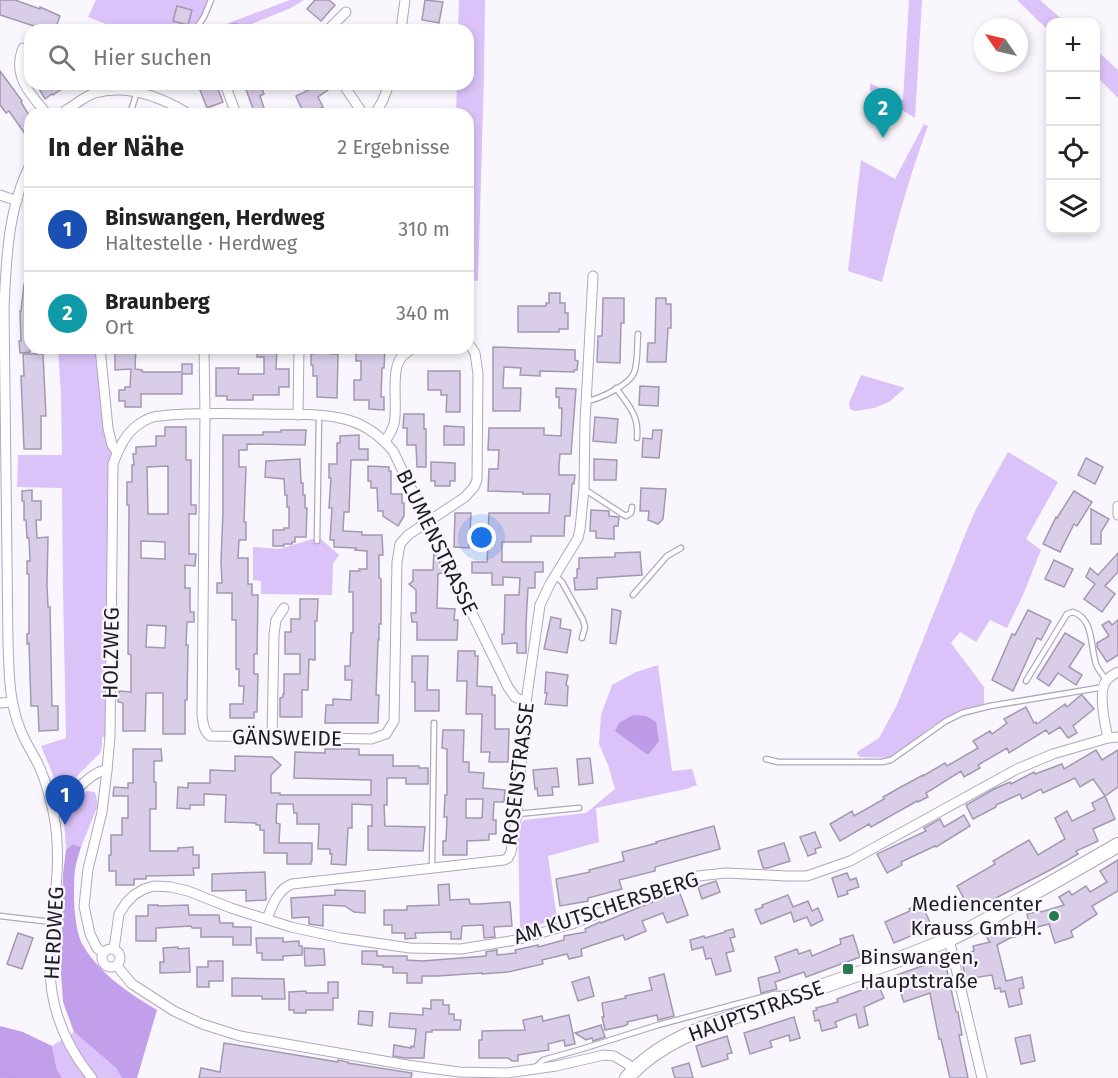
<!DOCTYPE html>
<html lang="de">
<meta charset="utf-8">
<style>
body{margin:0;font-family:"Fira Sans",sans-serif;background:#f6f6f6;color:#222}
.controls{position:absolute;right:18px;top:18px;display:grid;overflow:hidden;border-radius:12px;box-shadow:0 3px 9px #0003}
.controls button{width:54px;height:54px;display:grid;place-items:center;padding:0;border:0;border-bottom:2px solid #e0e0e0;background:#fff;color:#222;font:30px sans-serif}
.compass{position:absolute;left:974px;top:18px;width:54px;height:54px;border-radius:50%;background:#fff;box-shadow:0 3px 9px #0003;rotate:304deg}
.you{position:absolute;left:482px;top:538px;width:21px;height:21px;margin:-15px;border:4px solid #fff;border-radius:50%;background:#1a73e8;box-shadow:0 0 0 9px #1a73e833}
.badge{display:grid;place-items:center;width:39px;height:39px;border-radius:50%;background:#0b8043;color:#fff;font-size:20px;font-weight:700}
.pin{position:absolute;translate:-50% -50px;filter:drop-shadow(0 2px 3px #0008)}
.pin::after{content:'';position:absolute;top:32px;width:21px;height:18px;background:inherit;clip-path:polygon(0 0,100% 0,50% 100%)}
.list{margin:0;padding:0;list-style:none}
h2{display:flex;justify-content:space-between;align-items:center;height:78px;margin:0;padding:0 24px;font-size:26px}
h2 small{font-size:20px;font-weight:400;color:#767676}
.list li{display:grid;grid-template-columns:39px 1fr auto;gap:18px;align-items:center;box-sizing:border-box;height:84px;padding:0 24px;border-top:2px solid #e0e0e0}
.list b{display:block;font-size:22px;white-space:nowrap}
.list p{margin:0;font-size:20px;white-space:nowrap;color:#767676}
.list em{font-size:20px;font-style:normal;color:#767676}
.icon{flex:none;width:33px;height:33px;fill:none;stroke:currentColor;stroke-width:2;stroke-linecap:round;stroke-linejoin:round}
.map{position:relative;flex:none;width:1118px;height:1078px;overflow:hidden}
.search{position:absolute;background:#fff;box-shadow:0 3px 9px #0003;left:24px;top:24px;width:450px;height:66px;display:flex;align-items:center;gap:15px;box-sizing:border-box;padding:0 21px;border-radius:18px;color:#767676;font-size:22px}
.panel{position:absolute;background:#fff;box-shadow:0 3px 9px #0003;left:24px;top:108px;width:450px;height:246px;border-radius:18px}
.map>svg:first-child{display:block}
.green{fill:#dbc2f8}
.forest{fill:#c29feb}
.water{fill:#be9be7}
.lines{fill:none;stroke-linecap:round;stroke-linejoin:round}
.stream{stroke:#be9be7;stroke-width:3}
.building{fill:#d9cde8;stroke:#a398b2;stroke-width:1.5;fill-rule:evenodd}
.lane-casing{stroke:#b1a6c0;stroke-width:7}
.street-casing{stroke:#b1a6c0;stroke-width:11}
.secondary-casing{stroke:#b1a6c0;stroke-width:16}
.lane{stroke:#fff;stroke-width:4.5}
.street{stroke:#fff;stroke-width:9}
.secondary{stroke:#fff;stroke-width:14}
.poi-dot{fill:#277a4d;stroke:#f9f7fd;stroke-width:2}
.labels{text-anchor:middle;stroke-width:4.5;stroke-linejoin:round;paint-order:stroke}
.street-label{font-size:21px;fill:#211c26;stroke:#f9f7fd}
.poi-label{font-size:21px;fill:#211c26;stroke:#f9f7fd;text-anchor:end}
</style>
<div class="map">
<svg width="1118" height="1078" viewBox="0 0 1118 1078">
<rect width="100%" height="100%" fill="#f9f7fd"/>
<g class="green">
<path d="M96 0H211L195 30H121L88 17Z"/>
<path d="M290 0H304L291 8 237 30H210Z"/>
<path d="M459 0H485L484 74 478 281 468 280V114H456L457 84H468V30H458Z"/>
<path d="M909 0H922L915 118 870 90V83L903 100Z"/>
<path d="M1017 0H1040L1065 22H1050V32Z"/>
<path d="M1096 50 1118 70V98L1096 76Z"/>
<path d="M924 124 928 126C909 177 895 229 882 282L848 271 861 160 895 179Z"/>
<path d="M58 348H99L108 428 117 452 110 736 102 737V747L100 753 64 789 58 787 41 746 66 738 63 590 62 488 17 487 18 455H62L61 395Z"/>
<path d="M861 375 905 388 889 402 874 408 855 411 850 409 849 403Z"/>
<path d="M1008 452 1058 482 1026 539 1041 550 1023 595 1007 628 990 620 976 642 960 632 951 643 984 687V704L960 710 931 727 890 758 860 757 857 754V752L879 738 897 705 967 530 976 509Z"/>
<path d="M313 539H321L339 555 333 564 332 595 261 594V581L253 580V547L279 549Z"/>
<path d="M658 665 672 771 692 769 697 785 686 789 596 808 599 842 548 856 557 918 520 932 518 828 524 820 586 813 615 789 608 765 599 744 601 715 612 685 636 672Z"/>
<path d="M87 791 95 792 98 805 81 847 73 844 66 850 64 820Z"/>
<path d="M74 1032 116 1068 122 1078H62L57 1070 52 1046Z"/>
</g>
<g class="forest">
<path d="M73 844 81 847C79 854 76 862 75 870 73 889 73 930 84 947 101 975 129 993 157 1010L137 1078H122L116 1068 74 1032 63 1002 61 973 63 874 66 850Z"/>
<path d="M0 1026 23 1032 52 1046 57 1070 62 1078H0Z"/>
</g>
<path class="water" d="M633 715 646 716 656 722 659 741 648 755 615 731 619 723Z"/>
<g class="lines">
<path class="stream" d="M0 1071 14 1078"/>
</g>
<g class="building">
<path d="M0 0H15L40 9V7L60 16 55 30H36L37 27 0 15Z"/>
<path d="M315 0H329L335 5 321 21 307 9Z"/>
<path d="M425 0 443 2 439 23 422 20Z"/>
<path d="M177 6 192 10 188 25 173 21Z"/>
<path d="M0 71 22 101 21 102 30 117V141L9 111 6 113 0 105Z"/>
<path d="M36 84H69L53 95 52 94 45 99Z"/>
<path d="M216 84 223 102 207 108 200 90Z"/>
<path d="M244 84H260L264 94 260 96 266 114H255Z"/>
<path d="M313 84H325L328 90 318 97 323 107 308 114H304L296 96 315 87Z"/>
<path d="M24 284H30V352L20 353 19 341H21L20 311H21Z"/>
<path d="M549 293H560V303H565V313H568V329H559V332H518V306H546V303H549Z"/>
<path d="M603 298H624V323H621L620 363 597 362 598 336H602Z"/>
<path d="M656 298H666V304H671V328H668L666 362H647L648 343H655Z"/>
<path d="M493 347 575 350V360L578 361 577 370H574V372L540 371V376L520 375 521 368 504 367 503 388H521L520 411H493Z"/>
<path d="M119 348H136L135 369 142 370V372H182V364H192V374H182V394H141V407H125V401H119V390H125V387H130L131 369 115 370V353H119Z"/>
<path d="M257 348H277L276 369H289V387H279V395H253V400H227V396H216V368H239L238 374H264V357H257Z"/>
<path d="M313 348H331V354H338L337 398 317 397V376H313V365H311V354H313Z"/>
<path d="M365 348 385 349 384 368H382L381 397H384V410L369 409V400H354V380H361V361H356V352L364 353Z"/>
<path d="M23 354H43L46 416H41V449H24L21 376H24Z"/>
<path d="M428 371H460V412H446L447 395H441V390H428Z"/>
<path d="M640 386 659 387 658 406 639 405Z"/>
<path d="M556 388 576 389 571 454H560L559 465V475H575L574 484H572L570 516H565L564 536H531V542H502V562H543V572H535V588H528L526 623V653H517V643L502 644V634H504L505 595H519L520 578 503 577V585H492V573H472V562H487L488 545 469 544V548L454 547 455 513H471L470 533 488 534 489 513H549L550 494H523V492L488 491 489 469H498L499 450H488L489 428H544V435L561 436 562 408H559V397H556Z"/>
<path d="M404 414H424V429H426V467H417L416 445H407V428H403Z"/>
<path d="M595 417 618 419 616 443 593 441Z"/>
<path d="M444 426 464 427V445H444Z"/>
<path d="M165 427H186V460H191V505H196V514H189V554H196L195 566 185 565V588H190V612H194V622H187L186 645H188L187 700H185V734H163V693H146L145 731H123V703L118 702 119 691 131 692V655L128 654 129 505H127V482H132V465H134L133 454H136V447L156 446V436H165ZM168 466V514H148L147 467ZM141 541 165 542V559L141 558ZM147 625 166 626 165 648 146 647Z"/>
<path d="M281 430H306L305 445 247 444V450H239V467H246L244 522H246V540H239L238 558H248V584H252V595H258L257 654H254V674H258L257 712H254V718H230V704H243L244 686H239V669H236V620H232V593H217V583H222L221 562 223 511V435H263V432H281Z"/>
<path d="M653 430H662L659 458 642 457 643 438 652 439Z"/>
<path d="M359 435V449H368V460H351L349 512H344L343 531 362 532V535H382L383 555H379V578L381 579V624H379V640H378L376 695H379L378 723H325L326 705H333V699L351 700 352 680H345V666H350L351 633H353V592H349L350 571H360L359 569H367V551L355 550 356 548 334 547V540H330L332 508H329L331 478H329V464H337V443H340V436Z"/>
<path d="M1086 458 1103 467 1095 484 1078 475Z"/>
<path d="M300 459 301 483H303V495H305V508H307L306 537H295V542H292V544H284V546H273V530H284V528H289V507H287V495H285L284 479 265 477 266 461Z"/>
<path d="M594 459 617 460 616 480H594Z"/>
<path d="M431 462 455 463V481H450V486H435V481H431Z"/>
<path d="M368 466 389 467V471H391V494H402V503H404V516L398 526 383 516V511H378L377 488H371V481H368Z"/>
<path d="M641 488 666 489 663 519 658 524 648 520 649 511H640Z"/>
<path d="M32 490V501H41V520H36L37 538 48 537 47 585 48 607H50L52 706H58V730L39 731 38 706H31L29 643 27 644V634L29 633V574H27V561H30L29 538H27L26 520H24V501H22V491Z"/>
<path d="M1074 491 1092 502 1077 526 1074 524 1060 552 1043 544 1056 517 1057 518Z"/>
<path d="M1091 509 1109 519 1101 532V544H1091Z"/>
<path d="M591 510 609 511V516L619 517 618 526H614V539L596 538V531H590Z"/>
<path d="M434 550 444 572 438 574 437 608 455 609 454 620H458L457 640H417V622H412L411 613H416V590L409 584 413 581V570H433Z"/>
<path d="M640 552 642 575 597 578V589L575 590 574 578H577V569H579V558L615 557V553Z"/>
<path d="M1118 553V572L1105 586 1115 594 1102 612 1084 599 1095 584 1086 577 1090 568 1098 575Z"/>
<path d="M1054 560 1073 569 1064 587 1045 579Z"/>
<path d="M300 599H318L317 621H315V660L309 659 308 690H302V717H280V698L283 697V694H284V674H300V654H285V632H291V619H300Z"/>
<path d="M612 609 621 611 616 644 610 643Z"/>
<path d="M1028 610 1051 621 1041 640 1037 638 1013 691 992 680 1012 634 1015 635Z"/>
<path d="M551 617 561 619 560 628 571 630 567 653 544 649Z"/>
<path d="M1118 620V655L1107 662 1097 647V643L1109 636 1102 625 1109 621 1112 625Z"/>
<path d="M1065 633 1084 644 1069 667 1082 675 1076 685 1058 673 1049 686 1037 678Z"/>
<path d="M458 651H475V656H478L477 686 492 687V695H495V729H509L508 762H489L490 752H481L482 714H466L467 681H457Z"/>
<path d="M412 656H428L427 690H439V711H415V682H412Z"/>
<path d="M546 672 568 675 566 685 568 686 567 706 545 704 547 693H545Z"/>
<path d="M1081 695H1082L1094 709 1073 726 1077 733 1068 738 1060 727 1049 734 1046 730 1009 753 1007 748 978 765 980 768 964 777 961 771 926 793 928 797 918 802 917 801 871 827 869 824 840 841 830 824 852 811 854 816 884 799 883 797 899 788 923 775V776L945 763 947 766 978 748 973 741 990 731 992 734 1007 723 1004 719 1026 707 1034 723 1036 722 1037 724 1065 704 1067 707Z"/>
<path d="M443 730H464L463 762H469V772L484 773 483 788 505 790 504 802H494L493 820H496V834H489V840L467 841V855H443V841H446L447 817H444L445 795H447V749L442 748ZM466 799H483L482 818H466Z"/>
<path d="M133 749H161L162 761H154V782H156V809H150V851H178V848L193 847V855H199V868H193L194 875 146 876V879H134V885H116V871H109V855H111V835H122V818H128V796H113L114 787 128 788V783H133Z"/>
<path d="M325 749H359V755H393V766H419V768H428V784H406V778H387V805H384L385 826 425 827 423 851 368 850V826H372V805L352 804V828H348L346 865 331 864 332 854H330V849H318L319 824H297V813H294L293 804H277L276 823 280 824 279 843H312V861H311V864H287V853H264V830H260V825H256V823L225 822 226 795 204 794V805H190V809L177 808 178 787 188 788V783H210V770L235 771V756L272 757 281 765 271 775V793H280V795H371V780L294 778 295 752 325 753Z"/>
<path d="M1096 750 1102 760 1118 750V787L1105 796 1093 779 1080 787 1075 778 1043 793 1041 789 1022 799 1020 794 996 805V807L973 819 966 805 994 789 1010 782 1011 784 1034 772 1035 774 1062 764 1064 769Z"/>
<path d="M590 758 593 783 579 785 577 759Z"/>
<path d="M557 768 559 787H552L553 795 538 796 537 788 535 789 533 770Z"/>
<path d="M1105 796 1115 819 1093 829 1098 841 1076 851 1078 854 1052 869 971 911 957 886 995 864 993 861 1029 840 1038 855 1065 839 1055 818 1067 811 1072 821 1095 810 1092 803Z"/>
<path d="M964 815 970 826 936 847 935 846 901 862 902 865 887 873 877 854 926 831 924 828 940 819 944 827Z"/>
<path d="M714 826 720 849 655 867V871L619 880 622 889 588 898V901L560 906 556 879 590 872 589 870 624 861 622 852 657 843 656 842Z"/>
<path d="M815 832 821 847 815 849 816 853 808 856 800 837Z"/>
<path d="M784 843 790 861 768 868H763L758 851Z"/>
<path d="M1118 860V891L1092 906 1097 914 1071 931 1073 937 1055 943 1049 924 1030 929 1027 914 1040 911 1041 912 1064 905 1059 897 1069 891 1072 895 1086 886 1090 892 1107 882 1100 871Z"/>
<path d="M265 872 266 900 246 901V890L212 891V874Z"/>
<path d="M847 873 850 880 856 878 859 887 847 891 848 894 838 897 832 878Z"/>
<path d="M716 881 720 892 702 899 698 887Z"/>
<path d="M449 884 450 900 469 899 470 904H478L510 902 512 926 494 927 495 937 484 938 483 925 462 926 461 939H451V932L415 933 416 938 405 939V933H392V925H384V910H407V906L439 905 438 885Z"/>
<path d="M335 890 365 891V913L354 912 345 906 323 905V926L309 924V917L292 918 291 898 335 895Z"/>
<path d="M679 891 688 915 667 923 663 913 642 921 646 931 625 940 623 935 581 949 582 956 569 959 567 954 542 960 543 964 508 972 482 974V973L438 976H422V983H407V973H393V967H383V965L362 964V951H377V956H407V960L422 961 486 956V952L497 950V955L516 953 515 950 538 945V947L564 940V936L586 932 585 929 600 922 601 923Z"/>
<path d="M788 895 793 907 808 901 812 911 818 908 823 920 811 926 807 917 794 922 791 912 761 924 755 910 763 907 762 905Z"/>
<path d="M148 905H158V906L188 905 189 915H219L220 923H233V927H251V945H233V937H201V928H192L191 926 156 928V941H136V916H148Z"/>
<path d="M920 905 922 910 924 909 932 927 894 943 885 922 910 911 909 909Z"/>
<path d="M1020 923 1023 935 1010 938 997 945 1006 981 1022 977 1024 988 1019 989 1022 1004 1009 1007 1005 991 1001 992 1000 988 995 989 992 975 966 979 960 954 974 951 973 946 990 942 985 935 1001 926 1002 927Z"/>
<path d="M733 929 735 937 730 938 734 951 726 953 731 971 716 975 711 958 706 959 703 947 692 950 690 940 704 936 705 938 725 932V931Z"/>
<path d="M18 933 33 938 22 969 7 964Z"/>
<path d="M853 935 860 957 806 977 804 972 775 982 777 989 761 993 758 978 780 972 775 957 797 949 799 954 810 950 812 956 841 944 840 939Z"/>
<path d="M256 938H283V942L299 941V946H302V955L283 956V960H262V953H257Z"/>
<path d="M178 947V949L189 948 190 972 160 973V962H164L163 948Z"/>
<path d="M304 948 324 949 325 965 305 966Z"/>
<path d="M208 961H223V981H209V987H197V967H208Z"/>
<path d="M945 961 956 1012H958L962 1035H959L968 1078H950L941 1039H939L930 993 904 1002 894 976 922 966Z"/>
<path d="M664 974 674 1016 658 1020 657 1015 627 1022 628 1024 624 1026 605 1030 602 1017H604L602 1003 626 998 625 996 652 990 649 978Z"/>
<path d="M589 977 594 996 578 1001 572 982Z"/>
<path d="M232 978 284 979 285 999H262V996H232Z"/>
<path d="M328 982H338V998H333V1010H306V1013H294V1010H289V992L306 991V993H328Z"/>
<path d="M878 984 884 998 864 1007 868 1025 859 1028 856 1014 835 1022 837 1027 822 1031 819 1020 815 1021 813 1011 817 1010 816 1008 838 1002 837 999Z"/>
<path d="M431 1000H443V1005H449V1014H454V1020H461L460 1030H432V1032H426L424 1058H405L393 1056 394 1045 411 1048V1046L414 1047 416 1029 389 1027 390 1013 423 1015V1008L431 1009Z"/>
<path d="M359 1011 373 1012 372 1026 358 1024Z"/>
<path d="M569 1015 575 1044 565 1046 564 1040 548 1044 549 1050 518 1055V1061H512L508 1058H479V1040H482V1031L525 1030 523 1020 542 1016 543 1021Z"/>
<path d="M794 1017 800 1038 790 1041 789 1035 770 1041 772 1047 750 1054 744 1033Z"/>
<path d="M601 1025 605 1037 593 1041 592 1038 586 1040 575 1033Z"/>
<path d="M1030 1035 1035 1061 1021 1064 1015 1038Z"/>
<path d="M727 1036 732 1053 727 1054 728 1059 702 1067 696 1046Z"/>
<path d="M224 1043 338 1062V1060L348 1062V1063L412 1073 411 1078H199L201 1068 220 1072Z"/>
<path d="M689 1063 693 1078H675L672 1068Z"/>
</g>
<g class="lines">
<g class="lane-casing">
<g id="lane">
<path d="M195 30 204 17 211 0"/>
<path d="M223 30 235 26"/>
<path d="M130 114 137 92 142 84"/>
<path d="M616 388C629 406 639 415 637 438"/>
<path d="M586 401C598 400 629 385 634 373 638 363 637 345 638 334"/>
<path d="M584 489 624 515 626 516 631 513 632 507"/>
<path d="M317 541 319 415"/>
<path d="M555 576 562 582 583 620 585 627 582 638"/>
<path d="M633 595 667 556 681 548"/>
<path d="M1026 681 1067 614 1073 612C1094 619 1090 645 1096 664 1098 670 1103 675 1107 681"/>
<path d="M766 759 778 762H882L891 760 946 721 962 713 990 706 1104 687"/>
<path d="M517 814 579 808"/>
<path d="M432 867 434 723"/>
<path d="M0 916 52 922"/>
<path d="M536 1067 543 1060 582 1049 658 1025 774 994H785"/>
</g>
</g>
<g class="street-casing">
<g id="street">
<path d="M328 30 346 12"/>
<path d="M401 30 405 0"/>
<path d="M23 48C12 76 30 94 47 114"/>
<path d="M225 84 236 114"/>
<path d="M343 84 363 114"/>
<path d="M63 114 66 110C75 105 85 96 95 93 128 84 161 97 189 114"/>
<path d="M375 114 383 100 389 84"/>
<path d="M30 165C8 208 6 261 4 308L8 642C9 673 9 703 21 731 26 744 34 755 40 768 46 783 51 800 54 816 63 865 52 907 50 956 48 1002 63 1043 92 1078"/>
<path d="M0 195 17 201"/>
<path d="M100 348 108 428 112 445 117 452"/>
<path d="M204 348 205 414 202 714C203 723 203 730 210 736L371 739 386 734 394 721 397 562 400 544 408 535 465 497 474 487 477 480 478 374 475 353 471 347"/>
<path d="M298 415 299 348"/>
<path d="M385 441C389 436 392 430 394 424 399 404 387 361 408 352"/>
<path d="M1118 506V515"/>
<path d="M0 703 12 702"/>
<path d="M272 738 274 634 276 620 284 608"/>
<path d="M1108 738C1105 725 1098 692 1106 681 1109 677 1114 674 1118 672"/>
<path d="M54 814C66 801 91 770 107 770"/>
<path d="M267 919C272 906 278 889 292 884L504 860 508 858 511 852 517 814 526 702 540 605 550 584 578 538 580 529 584 489 585 422 593 276"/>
<path d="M949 939 982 1078"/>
<circle cx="111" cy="958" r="9"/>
<path d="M114 949 119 914 126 903 134 895 144 889 154 886 171 887 188 891 231 908 291 927 341 938 410 948 461 949 516 940 572 924 654 892 698 876 726 873 787 876H807L850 861 1017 769 1053 754 1108 738 1118 737"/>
<path d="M103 953 97 948 90 934 84 906 88 869 102 812 107 770 110 736 113 464C119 447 127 430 144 421 149 418 156 416 161 416 196 412 232 414 267 414 291 415 316 413 340 418 361 422 379 434 393 451L508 687 515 697 526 702"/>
<path d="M117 966 132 984 174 1011 202 1024 240 1036 407 1065 459 1072 507 1073 556 1066 604 1055 614 1056 629 1065 633 1071"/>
</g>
</g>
<g class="secondary-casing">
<path id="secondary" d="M627 1078C663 1036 721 1022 771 1004 830 983 890 965 947 940 972 929 996 915 1019 901 1052 883 1085 864 1118 845"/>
</g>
<use href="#lane" class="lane"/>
<use href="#street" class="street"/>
<use href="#secondary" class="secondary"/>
</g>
<g class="poi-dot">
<circle cx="1054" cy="916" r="6"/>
<rect x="842" y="963" width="12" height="12" rx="3"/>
</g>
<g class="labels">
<g class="street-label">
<text transform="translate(437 542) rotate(64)" y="7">BLUMENSTRASSE</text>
<text transform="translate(111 653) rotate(-89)" y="7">HOLZWEG</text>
<text transform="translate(287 738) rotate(1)" y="7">GÄNSWEIDE</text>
<text transform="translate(518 774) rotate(-83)" y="7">ROSENSTRASSE</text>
<text transform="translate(606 908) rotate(-18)" y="7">AM KUTSCHERSBERG</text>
<text transform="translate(54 933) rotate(-87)" y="7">HERDWEG</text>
<text transform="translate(756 1011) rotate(-20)" y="7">HAUPTSTRASSE</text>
</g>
<g class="poi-label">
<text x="1042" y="911">Mediencenter<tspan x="1042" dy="24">Krauss GmbH.</tspan></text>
<text x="860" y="964" text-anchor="start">Binswangen,<tspan x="860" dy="24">Hauptstraße</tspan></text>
</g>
</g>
</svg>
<div class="controls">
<button>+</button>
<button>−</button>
<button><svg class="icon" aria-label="locate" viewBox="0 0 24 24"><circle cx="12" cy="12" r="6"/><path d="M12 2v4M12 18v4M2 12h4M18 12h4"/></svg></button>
<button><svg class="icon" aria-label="layers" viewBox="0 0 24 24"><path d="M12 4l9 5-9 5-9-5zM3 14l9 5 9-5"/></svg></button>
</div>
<svg class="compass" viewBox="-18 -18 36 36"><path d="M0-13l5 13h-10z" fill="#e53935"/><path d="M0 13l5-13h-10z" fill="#767676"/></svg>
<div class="you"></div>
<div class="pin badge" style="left:65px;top:825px;background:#1a4fb4">1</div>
<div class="pin badge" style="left:883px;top:138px;background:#0f9aa8">2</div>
<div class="search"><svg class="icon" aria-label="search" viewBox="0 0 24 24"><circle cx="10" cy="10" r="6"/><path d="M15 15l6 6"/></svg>Hier suchen</div>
<section class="panel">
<h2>In der Nähe<small>2 Ergebnisse</small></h2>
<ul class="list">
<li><span class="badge" style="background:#1a4fb4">1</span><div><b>Binswangen, Herdweg</b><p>Haltestelle · Herdweg</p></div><em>310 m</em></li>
<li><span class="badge" style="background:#0f9aa8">2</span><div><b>Braunberg</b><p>Ort</p></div><em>340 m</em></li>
</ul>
</section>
</div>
